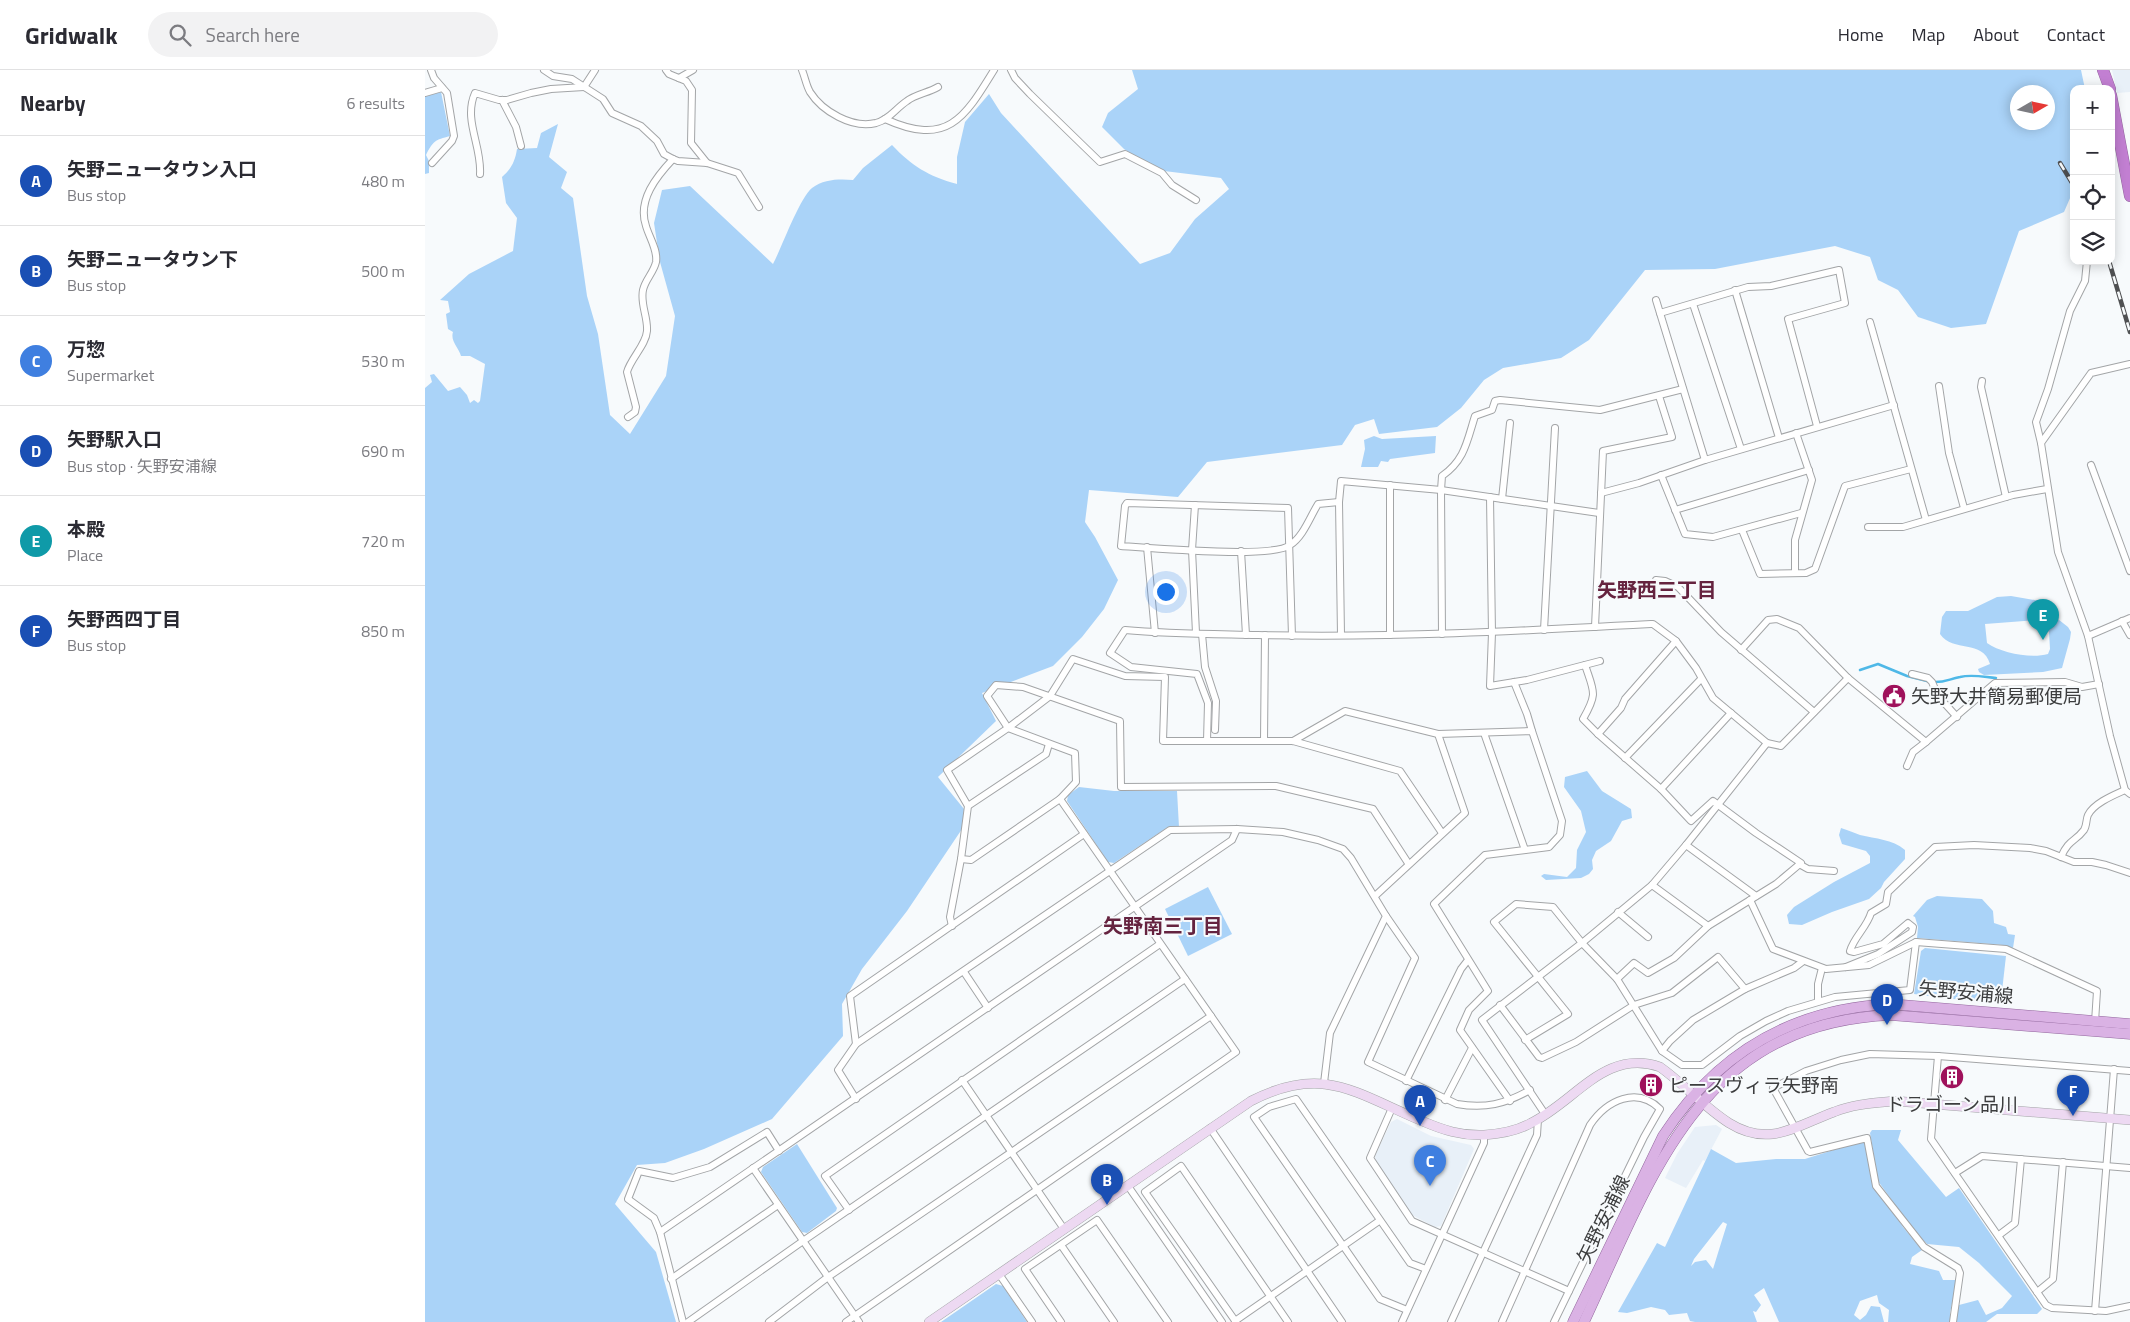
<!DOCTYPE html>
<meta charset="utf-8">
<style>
body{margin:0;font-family:"Titillium Web","Noto Sans JP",sans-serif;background:#f2f2f3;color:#2b2b33}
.controls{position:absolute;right:15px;top:15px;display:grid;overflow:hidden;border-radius:10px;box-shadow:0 2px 12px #0003}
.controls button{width:45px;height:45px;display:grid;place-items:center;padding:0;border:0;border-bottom:1px solid #e1e1e2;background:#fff;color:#2b2b33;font:25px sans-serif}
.compass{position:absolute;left:1585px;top:15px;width:45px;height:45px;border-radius:50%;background:#fff;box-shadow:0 2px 12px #0003;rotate:81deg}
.you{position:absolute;left:740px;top:521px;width:18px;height:18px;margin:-12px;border:4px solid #fff;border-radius:50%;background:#1a73e8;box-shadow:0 0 0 8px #1a73e833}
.badge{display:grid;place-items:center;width:32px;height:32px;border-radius:50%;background:#9f115b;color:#fff;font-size:16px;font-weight:700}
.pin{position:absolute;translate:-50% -41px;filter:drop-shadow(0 1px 2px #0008)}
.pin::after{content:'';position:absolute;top:26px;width:18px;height:15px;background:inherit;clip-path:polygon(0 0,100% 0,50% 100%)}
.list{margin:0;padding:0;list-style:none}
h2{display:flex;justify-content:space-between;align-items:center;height:65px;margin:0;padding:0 20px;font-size:21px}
h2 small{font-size:16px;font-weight:400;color:#7c7c81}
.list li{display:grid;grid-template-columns:32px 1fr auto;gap:15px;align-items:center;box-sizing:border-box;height:90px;padding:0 20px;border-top:1px solid #e1e1e2}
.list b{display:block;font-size:19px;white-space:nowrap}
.list p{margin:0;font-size:16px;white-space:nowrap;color:#7c7c81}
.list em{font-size:16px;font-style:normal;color:#7c7c81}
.icon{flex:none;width:28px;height:28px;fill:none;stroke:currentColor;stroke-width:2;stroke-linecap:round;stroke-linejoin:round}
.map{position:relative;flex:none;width:1705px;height:1252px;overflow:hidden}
header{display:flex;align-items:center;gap:30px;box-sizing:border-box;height:70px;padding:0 25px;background:#fff;border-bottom:1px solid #e1e1e2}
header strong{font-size:24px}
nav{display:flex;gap:28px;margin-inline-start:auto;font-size:18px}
.search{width:350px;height:45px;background:#f2f2f3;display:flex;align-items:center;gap:12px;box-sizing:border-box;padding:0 18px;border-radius:28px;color:#7c7c81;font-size:19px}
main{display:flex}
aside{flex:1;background:#fff}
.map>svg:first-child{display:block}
.built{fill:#e8f0f8}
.green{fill:#aad3f8;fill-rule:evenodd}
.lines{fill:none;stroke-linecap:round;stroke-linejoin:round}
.stream{stroke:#4fb8e7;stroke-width:2.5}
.street-casing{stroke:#a3a5a7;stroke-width:8}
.secondary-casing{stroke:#a3a5a7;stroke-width:10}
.primary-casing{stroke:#93689e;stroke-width:11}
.highway-casing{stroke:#93689e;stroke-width:12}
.street{stroke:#fff;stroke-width:6}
.secondary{stroke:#edd9f2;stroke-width:9}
.primary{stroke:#dab2e4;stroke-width:10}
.highway{stroke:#c27fd2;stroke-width:11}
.rail-casing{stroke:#4f5052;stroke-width:4.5}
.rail{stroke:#f7fafc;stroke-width:2.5;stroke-dasharray:8;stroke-linecap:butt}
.labels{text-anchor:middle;stroke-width:4;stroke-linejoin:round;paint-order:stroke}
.poi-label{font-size:19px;fill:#3c3d3e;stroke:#f7fafc;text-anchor:start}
.street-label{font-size:19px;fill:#3c3d3e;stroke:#f7fafc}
.neighbourhood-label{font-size:20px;font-weight:bold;fill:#65233f;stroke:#f7fafc}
</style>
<header>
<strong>Gridwalk</strong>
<div class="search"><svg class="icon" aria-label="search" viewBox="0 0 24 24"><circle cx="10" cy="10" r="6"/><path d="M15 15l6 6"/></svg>Search here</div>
<nav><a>Home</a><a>Map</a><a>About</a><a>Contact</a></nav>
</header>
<main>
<aside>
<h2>Nearby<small>6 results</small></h2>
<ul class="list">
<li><span class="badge" style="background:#1a4fb4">A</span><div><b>矢野ニュータウン入口</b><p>Bus stop</p></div><em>480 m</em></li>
<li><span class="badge" style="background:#1a4fb4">B</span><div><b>矢野ニュータウン下</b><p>Bus stop</p></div><em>500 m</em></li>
<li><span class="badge" style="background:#3f7fe0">C</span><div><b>万惣</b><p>Supermarket</p></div><em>530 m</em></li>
<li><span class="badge" style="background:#1a4fb4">D</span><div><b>矢野駅入口</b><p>Bus stop · 矢野安浦線</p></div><em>690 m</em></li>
<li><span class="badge" style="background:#0f9aa8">E</span><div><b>本殿</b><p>Place</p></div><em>720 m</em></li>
<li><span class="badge" style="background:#1a4fb4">F</span><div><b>矢野西四丁目</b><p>Bus stop</p></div><em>850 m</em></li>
</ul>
</aside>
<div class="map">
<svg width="1705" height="1252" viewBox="0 0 1705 1252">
<rect width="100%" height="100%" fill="#f7fafc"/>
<g class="built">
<path d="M1687 0H1705V22L1692 23Z"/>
<path d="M972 1049 1006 1066 1046 1075 1049 1079 1016 1156 1010 1157 987 1145 951 1093 950 1086 966 1052Z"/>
<path d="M1291 1055 1297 1059 1280 1091 1278 1090 1261 1118 1240 1108 1252 1084 1270 1057Z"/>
</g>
<g class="green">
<path d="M707 0H1656L1660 19H1649V119L1639 142 1594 161 1561 254 1526 258 1493 247 1473 220 1453 210 1445 187 1410 176 1290 199 1220 200 1164 270 1136 288 1078 298 1059 310 1036 338 1012 357 954 364 949 349 930 355 917 375 782 392 753 427 664 420 660 452 670 467 693 510 679 539 657 567 628 596 557 623 571 651 513 707 539 739 537 759 482 841 437 899 417 934 418 966 347 1049 279 1079 240 1093 212 1095 190 1134 231 1182 251 1252H0V318L7 312 5 305 9 304 23 321 35 317 42 325 45 333 49 330 53 333 55 331 60 294 45 286H36C34 278 25 271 28 262L23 259 21 244 25 242 23 231 15 230 44 204 88 181 92 148 81 133 77 107C86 99 90 92 92 79L112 78 116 63 133 54 124 87 142 102 136 118 148 128 162 226 173 264 185 345 205 364 241 306 250 246 235 192 229 153 237 120 265 116 348 194C357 177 374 129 387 118 399 109 414 109 428 110L438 98 467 75C487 96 503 106 532 114V87L540 52 564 24 576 43 715 194 745 183 770 149 804 119 796 108 731 100 699 79 677 57 683 43 713 19ZM1592 22H1622V52H1592Z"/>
<path d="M16 22 25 66C10 70 8 71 1 85L4 91V103L0 104V26Z"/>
<path d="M949 366 957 369 1011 366 1010 383 965 389 963 392 956 391 953 397H936L940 379 939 370Z"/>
<path d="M1586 526 1615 531 1623 536 1629 546 1643 557 1646 562 1645 569 1637 598 1618 602 1559 605 1554 602 1553 599 1565 594C1558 569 1528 583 1515 564L1517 547 1521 541H1543L1572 527ZM1611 550 1624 562 1625 579 1623 584C1606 589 1576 583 1562 573L1560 554Z"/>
<path d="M1162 701 1177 721 1206 739 1207 748 1197 751 1186 771 1171 781 1167 790 1168 799 1164 804 1156 808 1121 810 1116 806 1119 804 1142 807 1151 798 1152 780 1161 762 1156 741 1139 717 1140 707Z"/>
<path d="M654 717 689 721H752L754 757H743L689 793 683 792 642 731 643 725Z"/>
<path d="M1416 758C1423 760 1429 763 1435 765 1451 769 1467 769 1480 780V789L1459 812 1456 818 1444 829 1407 842 1377 855 1364 854 1362 845 1369 837 1409 812 1445 793V786L1441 781 1417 774 1414 765Z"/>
<path d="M783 817 807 864 763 886 740 839Z"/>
<path d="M1512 826 1557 829 1568 841 1569 853 1581 857 1583 864 1590 865 1588 878 1578 875 1492 868 1493 857 1490 847 1488 846 1502 830Z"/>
<path d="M1500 878 1581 886 1576 930 1525 929 1489 924 1496 881Z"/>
<path d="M1447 1060H1476L1473 1070 1521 1127 1534 1118 1617 1239 1612 1244H1572L1561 1252H1531L1534 1235 1553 1230 1561 1245 1577 1238 1587 1226 1554 1193 1534 1177 1502 1174 1486 1157 1453 1111 1445 1063Z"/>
<path d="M1437 1071 1440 1072 1449 1114 1478 1157 1497 1180 1487 1187 1485 1194 1514 1201 1518 1210H1532L1525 1243V1252H1463L1464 1240 1454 1233 1452 1225 1435 1231 1429 1245 1435 1250 1441 1245 1446 1236 1455 1237 1459 1252H1354L1339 1218 1329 1225 1336 1235 1331 1242 1328 1241 1332 1252H1270L1265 1251 1262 1243 1244 1245 1240 1240 1226 1237 1202 1243 1193 1242 1232 1173 1240 1177 1286 1079 1311 1093 1351 1089H1380ZM1298 1152 1302 1154 1288 1199 1281 1190 1270 1192 1266 1196 1269 1189Z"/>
<path d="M372 1074 412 1138 411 1141 382 1163 377 1162 336 1102 338 1097Z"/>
<path d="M571 1214 578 1216 602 1252H516Z"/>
</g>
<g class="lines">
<g class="stream">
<path d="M1435 600 1453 594 1482 606 1502 611"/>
<path d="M1508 612C1519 613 1524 609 1535 607 1547 604 1559 607 1571 608"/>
</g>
<g class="street-casing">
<g id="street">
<path d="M6 0 9 8 22 23 29 66 27 71 7 93"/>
<path d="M119 0 128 6 147 9 178 29 187 43 216 56 232 71 239 84 248 89 253 91 282 93 313 103 334 137"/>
<path d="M241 0 244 4 261 11 267 20 266 73 282 93"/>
<path d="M377 0C380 7 381 15 385 22 397 41 427 59 451 53 465 49 470 39 482 31 491 24 503 23 513 17"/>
<path d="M586 0 590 8 605 24 675 92 700 84 737 103 747 115 771 130"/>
<path d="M254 8 268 0"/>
<path d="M159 17 170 0"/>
<path d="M0 23 17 18"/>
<path d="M77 30 91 57 96 76"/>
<path d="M460 49C522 77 539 49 569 0"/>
<path d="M55 104C57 76 38 50 50 23L74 30H82L106 23 126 19 159 17"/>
<path d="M1310 220 1354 368"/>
<path d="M1231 230 1280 390"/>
<path d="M1268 234 1316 379"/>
<path d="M1235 243 1323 217 1346 216 1414 200 1420 233 1363 249 1392 356"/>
<path d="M1445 252 1501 450"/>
<path d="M1705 294 1666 303 1616 373 1633 482 1663 566 1685 666 1700 720 1705 724"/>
<path d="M1557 311 1556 317 1581 427"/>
<path d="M1514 316 1524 383 1539 438"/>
<path d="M203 347 210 342 211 337 202 302C206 288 221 275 222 261 223 247 215 234 218 220 220 210 229 202 231 192 233 180 224 167 221 156 212 130 232 106 248 89"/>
<path d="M1616 373 1611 352 1623 319 1645 241 1660 211 1662 191"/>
<path d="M1666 395 1705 501"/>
<path d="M1236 405 1260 464 1288 467 1376 443"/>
<path d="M965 415V565"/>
<path d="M1176 423 1214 413 1280 390 1469 335"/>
<path d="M1065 427 1067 563 1065 616 1102 610 1175 591"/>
<path d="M1077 429 1085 353"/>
<path d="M770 435 767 480 771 563"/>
<path d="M1250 440 1384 400"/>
<path d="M1443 457H1478L1588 425 1622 419"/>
<path d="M1317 460 1335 504 1381 503 1390 499 1420 416 1486 399"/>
<path d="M722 477 730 563"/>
<path d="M816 481 821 565"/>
<path d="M1370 503V470L1387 410 1371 363"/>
<path d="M1231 510 1240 511 1253 517 1296 562 1389 642"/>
<path d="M1697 551 1705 565"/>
<path d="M1170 557 1178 381 1247 367 1234 326"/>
<path d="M1119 560 1130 358"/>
<path d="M777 564 780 597 791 631 790 660"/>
<path d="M1017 564 1016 420 1017 406C1040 390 1042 371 1050 346L1067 340 1070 331 1075 330 1175 340 1258 319"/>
<path d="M916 565 914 432 916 411 1016 420 1174 443"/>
<path d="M867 566 863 438 702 433 700 436 696 476C725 478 848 489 865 475 878 467 885 447 893 434L914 432"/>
<path d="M1663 566 1705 548"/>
<path d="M1316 580 1343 550 1352 549 1374 558 1423 608 1501 672 1570 613 1640 612 1657 617 1674 614"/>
<path d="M1160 595C1169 622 1173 623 1158 649L1173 664 1236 719 1266 751 1288 731 1331 763 1376 793 1351 814 1283 856 1249 888 1223 903 1209 893 1192 909"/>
<path d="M1487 604 1503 608 1507 612 1513 626 1532 647"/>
<path d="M1089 612 1102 644 1107 661"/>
<path d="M1059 663 1100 780"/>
<path d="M1173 664 1196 638 1200 629 1251 571"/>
<path d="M782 671 783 633 772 604 706 597 685 583 700 560C744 564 789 564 833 565 965 568 1096 561 1228 554L1251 571 1271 598 1288 628 1342 673 1356 676 1423 608"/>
<path d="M839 671 840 565"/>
<path d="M868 671 920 641 1013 664 1107 661 1137 751 1135 765 1124 777 1060 785 1009 834 1063 921 1044 940 1035 960 1085 1031"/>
<path d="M1200 688 1276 609"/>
<path d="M1482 696 1488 682 1501 672"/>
<path d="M1236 719 1306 643"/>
<path d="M543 736 522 700 583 658 625 626 648 589 700 606 740 607 738 671H868L975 701 1017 763"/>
<path d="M1261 775 1331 826"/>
<path d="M1636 787C1644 769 1650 772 1659 760 1662 755 1661 749 1663 745 1669 733 1689 725 1700 720"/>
<path d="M536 789 546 790 635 729 651 712 650 683 583 658 562 626 571 615 598 617 695 651 696 717 851 716 948 739 983 793"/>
<path d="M1374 794 1383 799 1409 801"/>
<path d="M1227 815 1283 856"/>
<path d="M950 826 1040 743 1013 664"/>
<path d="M1325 830 1348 879 1401 899 1444 895 1491 872 1581 879 1672 921 1670 952"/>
<path d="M1193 842 1223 867"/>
<path d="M961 846 990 888 943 992 1032 1034C1060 1039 1080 1034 1105 1020"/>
<path d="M527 856 525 847 536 789 543 736 621 684 624 674"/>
<path d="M1421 897 1453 884 1487 862 1488 857 1483 853 1458 874 1429 882 1425 881C1429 867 1442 857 1446 843L1461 834 1463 822 1510 777 1549 775 1605 778 1621 781 1649 792H1667L1681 795 1705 803"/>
<path d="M539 902 563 938"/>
<path d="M1393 931V914L1397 898"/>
<path d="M1075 935 1114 987 1117 988 1151 972 1209 935 1247 923 1293 887 1320 919"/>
<path d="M1100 970 1143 944 1069 852 1091 834 1128 837 1157 873 1192 909 1237 981 1245 971 1268 950 1320 919 1369 898 1377 892"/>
<path d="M431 974 745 760 812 759 858 762 893 770 918 779 926 788 961 846 905 963 899 1013"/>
<path d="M1237 981 1257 995H1277L1315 966 1341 951 1363 941 1410 927 1485 920 1491 872"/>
<path d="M1513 986 1506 1069 1621 1235 1627 1238 1681 1241 1705 1236"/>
<path d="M537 1010 639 1159"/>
<path d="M981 1011 1036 899 1043 890"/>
<path d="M431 1029 413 1000 431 974 425 926 659 764"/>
<path d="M1020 1030 1047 978"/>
<path d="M967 1038 945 1088 987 1151 1144 1221"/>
<path d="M1120 1044 1057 950 1157 873 1227 815 1261 775 1342 673"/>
<path d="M785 1058 917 1252"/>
<path d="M328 1098 434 1252"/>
<path d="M1530 1103 1557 1086 1705 1098"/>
<path d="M703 1116 797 1252"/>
<path d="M424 1140 400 1106 735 874"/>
<path d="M235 1162 807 770 812 759"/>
<path d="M1574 1165 1590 1153 1596 1089"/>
<path d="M636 1175 689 1252"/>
<path d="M574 1204 607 1252"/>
<path d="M246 1209 353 1135"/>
<path d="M1612 1222 1628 1209 1638 1092"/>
<path d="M982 1240 955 1229 829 1047 844 1037 871 1029 985 1193 1001 1199"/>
<path d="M1670 1241 1689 999"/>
<path d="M810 1251 954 1151"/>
<path d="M258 1252 235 1162 229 1148 203 1129 214 1101 248 1108 285 1097 342 1062 354 1081"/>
<path d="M263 1252 378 1171 760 909"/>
<path d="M344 1252 403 1207 786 946"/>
<path d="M421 1252 811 982 635 729"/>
<path d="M636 1252 600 1199 672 1150 743 1252"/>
<path d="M811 1252 720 1122 756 1096 863 1252"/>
<path d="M977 1252 1059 1073V1065"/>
<path d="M1026 1252 1112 1065 1113 1049"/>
<path d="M1077 1252 1165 1055C1182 1030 1212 1016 1235 1039L1219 1067 1129 1252"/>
<path d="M1528 1252 1535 1203 1533 1198 1499 1177 1451 1116 1442 1068 1385 1082 1383 1081 1348 1018 1381 1001 1416 990 1445 984 1513 986 1705 1001"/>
</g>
</g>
<g class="secondary-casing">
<path id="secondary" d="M504 1252 826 1031C898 994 930 1023 997 1051 1018 1060 1036 1066 1059 1065 1075 1064 1092 1061 1106 1053 1150 1032 1180 978 1235 997 1259 1014 1279 1037 1304 1053 1344 1078 1371 1056 1409 1042 1428 1034 1449 1033 1470 1031L1705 1050"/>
</g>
<g class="primary-casing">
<g id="primary">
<path d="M1148 1252 1238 1066C1291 984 1367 939 1465 934L1705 954"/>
<path d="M1159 1252C1228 1104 1274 954 1465 945L1705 964"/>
</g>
</g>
<g class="highway-casing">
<g id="highway">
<path d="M1678 0 1685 19"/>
<path d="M1686 25 1705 126"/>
</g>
</g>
<use href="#street" class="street"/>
<use href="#secondary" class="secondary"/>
<use href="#primary" class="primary"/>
<use href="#highway" class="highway"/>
<g class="rail-casing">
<g id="rail">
<path d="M1635 93 1649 116"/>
<path d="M1684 191 1705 262"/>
</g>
</g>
<use href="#rail" class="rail"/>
</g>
<defs>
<g id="civic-disc" transform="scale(1.25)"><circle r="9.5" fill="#9f115b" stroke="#f7fafc"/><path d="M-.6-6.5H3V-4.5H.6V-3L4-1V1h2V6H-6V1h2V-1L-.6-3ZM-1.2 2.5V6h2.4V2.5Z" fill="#fff"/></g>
<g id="building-disc" transform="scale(1.25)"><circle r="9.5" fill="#9f115b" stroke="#f7fafc"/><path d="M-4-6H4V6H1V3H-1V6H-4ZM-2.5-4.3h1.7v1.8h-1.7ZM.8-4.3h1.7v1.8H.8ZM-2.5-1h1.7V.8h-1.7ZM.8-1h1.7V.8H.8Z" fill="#fff"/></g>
</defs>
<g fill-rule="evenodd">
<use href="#civic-disc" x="1469" y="626"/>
<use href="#building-disc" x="1527" y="1007"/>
<use href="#building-disc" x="1226" y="1015"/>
</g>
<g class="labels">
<g class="poi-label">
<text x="1486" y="633">矢野大井簡易郵便局</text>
<text x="1244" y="1022">ピースヴィラ矢野南</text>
<text x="1527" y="1041" text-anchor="middle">ドラゴーン品川</text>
</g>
<g class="street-label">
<text transform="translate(1541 922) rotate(5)" y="7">矢野安浦線</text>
<text transform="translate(1178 1149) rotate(-64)" y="7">矢野安浦線</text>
</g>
<g class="neighbourhood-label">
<text x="1232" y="527">矢野西三丁目</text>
<text x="738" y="863">矢野南三丁目</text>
</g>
</g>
</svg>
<div class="controls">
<button>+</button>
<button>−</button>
<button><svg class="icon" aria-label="locate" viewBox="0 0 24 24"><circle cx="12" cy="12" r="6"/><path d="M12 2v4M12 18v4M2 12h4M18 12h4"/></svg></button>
<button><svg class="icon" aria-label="layers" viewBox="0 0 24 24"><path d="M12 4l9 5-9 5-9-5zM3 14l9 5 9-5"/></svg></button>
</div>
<svg class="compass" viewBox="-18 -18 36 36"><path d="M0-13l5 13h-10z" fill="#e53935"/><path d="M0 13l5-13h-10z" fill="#7c7c81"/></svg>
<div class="you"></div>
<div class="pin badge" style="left:995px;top:1056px;background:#1a4fb4">A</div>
<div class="pin badge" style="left:682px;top:1135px;background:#1a4fb4">B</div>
<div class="pin badge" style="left:1005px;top:1116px;background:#3f7fe0">C</div>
<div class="pin badge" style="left:1462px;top:955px;background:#1a4fb4">D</div>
<div class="pin badge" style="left:1618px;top:570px;background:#0f9aa8">E</div>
<div class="pin badge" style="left:1648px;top:1046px;background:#1a4fb4">F</div>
</div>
</main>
